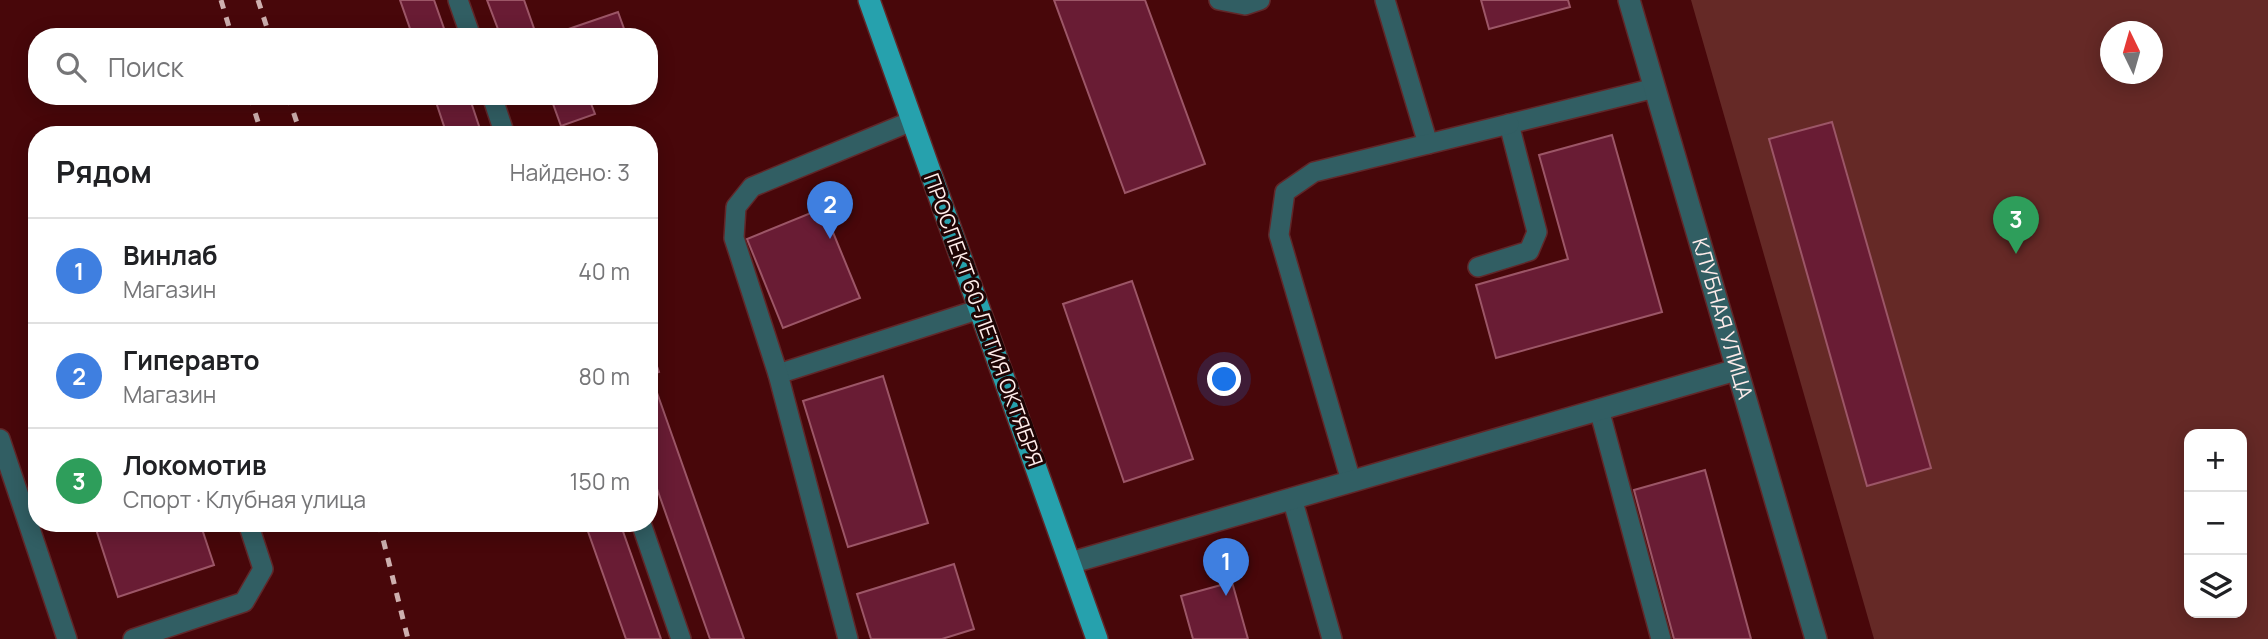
<!DOCTYPE html>
<html lang="ru">
<meta charset="utf-8">
<style>
body{margin:0;font-family:Manrope,sans-serif;background:#f6f6f6;color:#202124}
.controls{position:absolute;right:21px;bottom:21px;display:grid;overflow:hidden;border-radius:14px;box-shadow:0 4px 18px #0003}
.controls button{width:63px;height:63px;display:grid;place-items:center;padding:0;border:0;border-bottom:2px solid #e0e0e0;background:#fff;color:#202124;font:35px sans-serif}
.compass{position:absolute;left:2100px;top:21px;width:63px;height:63px;border-radius:50%;background:#fff;box-shadow:0 4px 18px #0003;rotate:355deg}
.you{position:absolute;left:1225px;top:380px;width:24px;height:24px;margin:-18px;border:5px solid #fff;border-radius:50%;background:#1a73e8;box-shadow:0 0 0 10px #1a73e833}
.badge{display:grid;place-items:center;width:46px;height:46px;border-radius:50%;background:#1a73e8;color:#fff;font-size:23px;font-weight:700}
.pin{position:absolute;translate:-50% -58px;filter:drop-shadow(0 2px 4px #0008)}
.pin::after{content:'';position:absolute;top:37px;width:24px;height:21px;background:inherit;clip-path:polygon(0 0,100% 0,50% 100%)}
.list{margin:0;padding:0;list-style:none}
h2{display:flex;justify-content:space-between;align-items:center;height:91px;margin:0;padding:0 28px;font-size:30px}
h2 small{font-size:23px;font-weight:400;color:#757577}
.list li{display:grid;grid-template-columns:46px 1fr auto;gap:21px;align-items:center;box-sizing:border-box;height:105px;padding:0 28px;border-top:2px solid #e0e0e0}
.list b{display:block;font-size:26px;white-space:nowrap}
.list p{margin:0;font-size:23px;white-space:nowrap;color:#757577}
.list em{font-size:23px;font-style:normal;color:#757577}
.icon{flex:none;width:38px;height:38px;fill:none;stroke:currentColor;stroke-width:2;stroke-linecap:round;stroke-linejoin:round}
.map{position:relative;flex:none;width:2268px;height:639px;overflow:hidden}
.search{position:absolute;background:#fff;box-shadow:0 4px 18px #0003;left:28px;top:28px;width:630px;height:77px;display:flex;align-items:center;gap:18px;box-sizing:border-box;padding:0 24px;border-radius:28px;color:#757577;font-size:26px}
.panel{position:absolute;background:#fff;box-shadow:0 4px 18px #0003;left:28px;top:126px;width:630px;height:406px;border-radius:28px}
.map>svg:first-child{display:block}
.green{fill:#652926;fill-rule:evenodd}
.building{fill:#691c34;stroke:#9c5667;stroke-width:2}
.lines{fill:none;stroke-linecap:round;stroke-linejoin:round}
.service-casing{stroke:#612729;stroke-width:22}
.minor-casing{stroke:#612729;stroke-width:24}
.trunk-casing{stroke:#612729;stroke-width:24}
.service{stroke:#315e63;stroke-width:19}
.minor{stroke:#315e63;stroke-width:21}
.trunk{stroke:#26a1ad;stroke-width:21}
.rail{stroke:#ceb0af;stroke-width:5;stroke-dasharray:9 9;stroke-linecap:butt}
.labels{text-anchor:middle;stroke-width:6;stroke-linejoin:round;paint-order:stroke}
.street-label{font-size:21px;fill:#feecea;stroke:#1e0404}
</style>
<div class="map">
<svg width="2268" height="639" viewBox="0 0 2268 639">
<rect width="100%" height="100%" fill="#48070a"/>
<path class="green" d="M1691 0H2268V639H1874ZM2110 32H2152V74H2110ZM2189 434H2242V613H2189Z"/>
<g class="building">
<path d="M400 0H434L447 37H413Z"/>
<path d="M487 0H524L537 37H501Z"/>
<path d="M1054 0H1145L1205 164 1125 193Z"/>
<path d="M1481 0H1568L1570 7 1489 29Z"/>
<path d="M618 12 627 37 548 36Z"/>
<path d="M434 96H469L482 135H447Z"/>
<path d="M565 96H588L595 114 561 126 552 101Z"/>
<path d="M1832 122 1931 468 1867 486 1769 139Z"/>
<path d="M1612 135 1662 312 1496 358 1476 285 1568 259 1539 155Z"/>
<path d="M823 208 860 298 783 328 747 239Z"/>
<path d="M1132 281 1193 459 1124 482 1063 304Z"/>
<path d="M649 344 659 372 649 376Z"/>
<path d="M883 376 928 523 848 547 803 401Z"/>
<path d="M655 387 744 639H710L649 466V389Z"/>
<path d="M1705 470 1751 639H1674L1634 490Z"/>
<path d="M94 523H200L214 565 118 597Z"/>
<path d="M585 523H620L661 639H626Z"/>
<path d="M954 564 974 629 942 639H871L857 594Z"/>
<path d="M1232 582 1248 639H1193L1181 596Z"/>
</g>
<g class="lines">
<g class="service-casing">
<g id="service">
<path d="M458 0 471 37"/>
<path d="M1219 0 1245 5 1260 0"/>
<path d="M1385 0 1428 144"/>
<path d="M492 96 505 135"/>
<path d="M1478 267 1529 251 1537 232 1509 124 1655 88"/>
<path d="M778 374 980 309"/>
<path d="M1599 409 1661 639"/>
<path d="M0 439 67 639"/>
<path d="M1351 481 1279 235 1285 192 1314 172 1509 124"/>
<path d="M1292 498 1332 639"/>
<path d="M641 523 681 639"/>
<path d="M133 639 244 602 263 569 248 523"/>
<path d="M848 639 778 374 734 238 736 207 752 187 912 121"/>
</g>
</g>
<g class="minor-casing">
<g id="minor">
<path id="s1" d="M1629 0 1816 639"/>
<path d="M1070 563 1736 370"/>
</g>
</g>
<g class="trunk-casing">
<path id="trunk" d="M869 0 1097 639"/>
</g>
<use href="#service" class="service"/>
<use href="#minor" class="minor"/>
<use href="#trunk" class="trunk"/>
<g class="rail">
<path d="M221 0 232 37"/>
<path d="M258 0 270 37"/>
<path d="M250 96 262 135"/>
<path d="M288 96 301 135"/>
<path d="M379 523 408 639"/>
</g>
</g>
<g class="labels">
<g class="street-label">
<text transform="translate(983 320) rotate(70)" y="7">ПРОСПЕКТ 60-ЛЕТИЯ ОКТЯБРЯ</text>
<text dy="7" stroke="none"><textPath href="#s1" startOffset="332">КЛУБНАЯ УЛИЦА</textPath></text>
</g>
</g>
</svg>
<div class="controls">
<button>+</button>
<button>−</button>
<button><svg class="icon" aria-label="layers" viewBox="0 0 24 24"><path d="M12 4l9 5-9 5-9-5zM3 14l9 5 9-5"/></svg></button>
</div>
<svg class="compass" viewBox="-18 -18 36 36"><path d="M0-13l5 13h-10z" fill="#e53935"/><path d="M0 13l5-13h-10z" fill="#757577"/></svg>
<div class="you"></div>
<div class="pin badge" style="left:1226px;top:596px;background:#3f7fe0">1</div>
<div class="pin badge" style="left:830px;top:239px;background:#3f7fe0">2</div>
<div class="pin badge" style="left:2016px;top:254px;background:#2e9e5b">3</div>
<div class="search"><svg class="icon" aria-label="search" viewBox="0 0 24 24"><circle cx="10" cy="10" r="6"/><path d="M15 15l6 6"/></svg>Поиск</div>
<section class="panel">
<h2>Рядом<small>Найдено: 3</small></h2>
<ul class="list">
<li><span class="badge" style="background:#3f7fe0">1</span><div><b>Винлаб</b><p>Магазин</p></div><em>40 m</em></li>
<li><span class="badge" style="background:#3f7fe0">2</span><div><b>Гиперавто</b><p>Магазин</p></div><em>80 m</em></li>
<li><span class="badge" style="background:#2e9e5b">3</span><div><b>Локомотив</b><p>Спорт · Клубная улица</p></div><em>150 m</em></li>
</ul>
</section>
</div>
